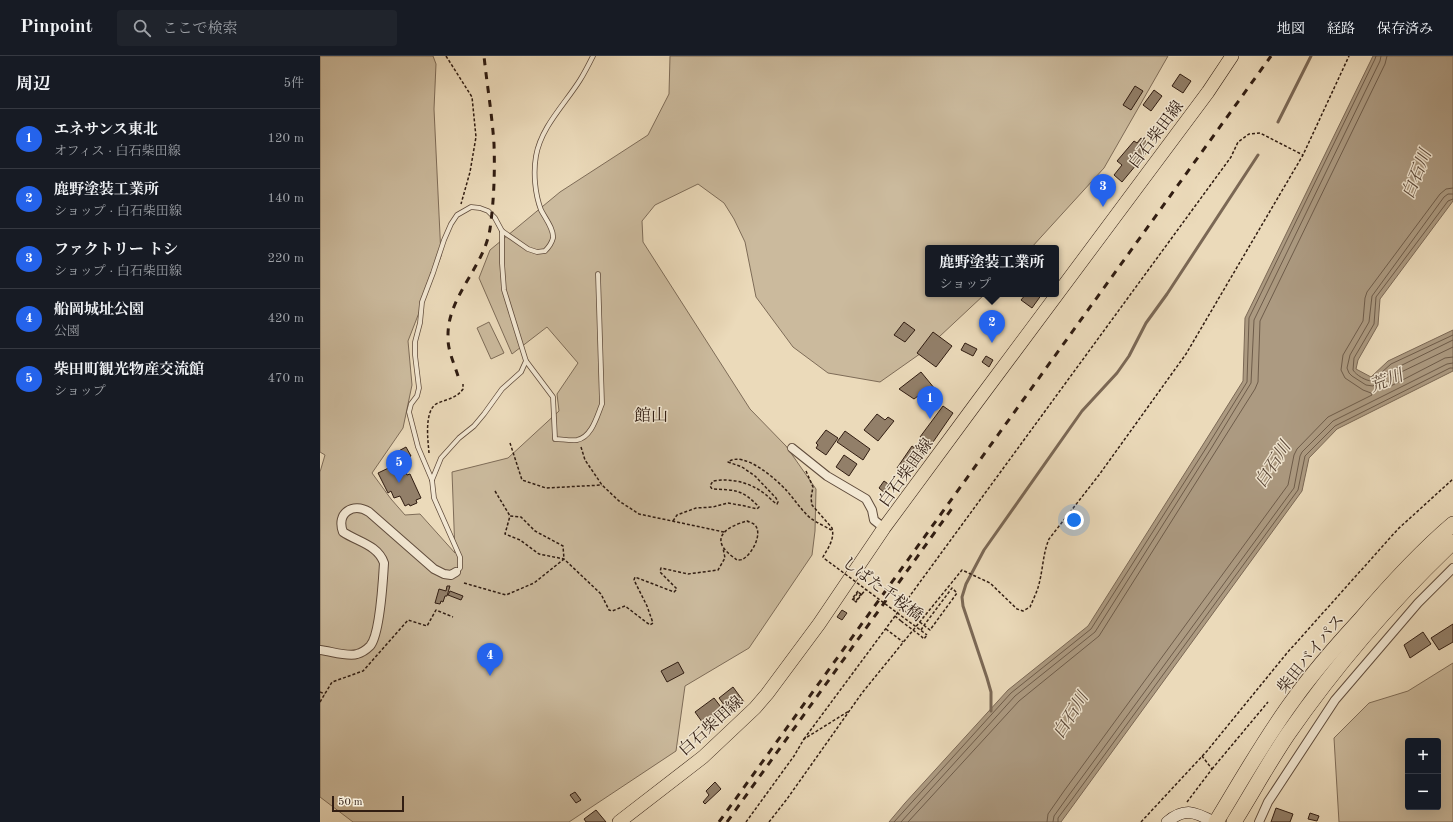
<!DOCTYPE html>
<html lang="ja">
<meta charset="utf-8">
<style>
body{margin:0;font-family:"Old Standard TT","Noto Serif JP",serif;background:#20242c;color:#f1f3f6}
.controls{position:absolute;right:12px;bottom:12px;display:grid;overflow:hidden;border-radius:4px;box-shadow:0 4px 16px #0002}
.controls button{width:36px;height:36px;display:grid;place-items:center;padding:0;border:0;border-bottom:1px solid #363941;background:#171b24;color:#f1f3f6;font:20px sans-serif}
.scale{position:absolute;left:12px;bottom:10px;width:72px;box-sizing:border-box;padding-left:4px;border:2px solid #311d12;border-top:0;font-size:11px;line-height:14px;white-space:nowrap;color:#311d12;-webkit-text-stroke:3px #f2e7d2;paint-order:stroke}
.you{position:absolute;left:754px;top:464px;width:14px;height:14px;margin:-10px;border:3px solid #fff;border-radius:50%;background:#1a73e8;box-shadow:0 0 0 6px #1a73e833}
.badge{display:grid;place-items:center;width:26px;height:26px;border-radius:50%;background:#2563eb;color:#fff;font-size:13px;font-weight:700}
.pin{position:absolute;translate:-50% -33px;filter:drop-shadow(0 1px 2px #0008)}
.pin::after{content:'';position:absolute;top:21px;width:14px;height:12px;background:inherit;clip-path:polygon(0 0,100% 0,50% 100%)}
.popup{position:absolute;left:605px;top:189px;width:134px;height:52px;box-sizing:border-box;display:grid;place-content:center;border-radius:4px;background:#171b24;filter:drop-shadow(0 1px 3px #0005);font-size:13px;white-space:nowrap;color:#9ea1a6}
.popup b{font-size:15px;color:#f1f3f6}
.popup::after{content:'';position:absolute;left:50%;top:100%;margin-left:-8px;border:8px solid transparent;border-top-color:#171b24}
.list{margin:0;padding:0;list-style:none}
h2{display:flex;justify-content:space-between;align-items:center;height:52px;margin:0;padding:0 16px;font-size:17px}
h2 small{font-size:13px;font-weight:400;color:#9ea1a6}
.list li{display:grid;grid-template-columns:26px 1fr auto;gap:12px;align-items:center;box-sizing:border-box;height:60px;padding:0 16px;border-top:1px solid #363941}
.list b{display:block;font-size:15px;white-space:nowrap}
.list p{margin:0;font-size:13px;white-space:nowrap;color:#9ea1a6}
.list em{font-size:13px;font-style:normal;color:#9ea1a6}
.icon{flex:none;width:22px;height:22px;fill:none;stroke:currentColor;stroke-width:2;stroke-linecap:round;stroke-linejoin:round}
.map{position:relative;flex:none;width:1133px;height:766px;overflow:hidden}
header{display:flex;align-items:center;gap:24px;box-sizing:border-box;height:56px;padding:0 20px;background:#171b24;border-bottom:1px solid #363941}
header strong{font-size:19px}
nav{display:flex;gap:22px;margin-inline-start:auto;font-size:14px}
.search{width:280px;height:36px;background:#20242c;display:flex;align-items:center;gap:10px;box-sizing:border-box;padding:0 14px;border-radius:4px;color:#9ea1a6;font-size:15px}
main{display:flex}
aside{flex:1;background:#171b24}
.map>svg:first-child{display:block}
.green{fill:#cbba9d;stroke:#7e6c58;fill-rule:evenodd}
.water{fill:#ac9a81;stroke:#7b6855}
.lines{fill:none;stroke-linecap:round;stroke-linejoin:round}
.shore{stroke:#6e5c4a;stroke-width:1}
.stream{stroke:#7b6855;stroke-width:3}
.building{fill:#927f69;stroke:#311d12}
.lane-casing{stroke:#604c3c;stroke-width:5.5}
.street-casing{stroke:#604c3c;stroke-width:10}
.secondary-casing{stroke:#311d12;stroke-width:12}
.primary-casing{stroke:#311d12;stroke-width:14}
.highway-casing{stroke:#311d12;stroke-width:16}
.path{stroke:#311d12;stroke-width:1.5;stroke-dasharray:3 2;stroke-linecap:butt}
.lane{stroke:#f2e7d2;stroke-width:4}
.street{stroke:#f2e7d2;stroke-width:8}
.secondary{stroke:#f2e7d2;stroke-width:11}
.primary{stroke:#ebdaba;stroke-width:13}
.highway{stroke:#ebdaba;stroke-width:15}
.rail{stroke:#311d12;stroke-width:3;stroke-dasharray:7 7;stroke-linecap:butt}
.path-bridge{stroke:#311d12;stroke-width:1.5;stroke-dasharray:3 2;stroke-linecap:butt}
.labels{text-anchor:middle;stroke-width:3;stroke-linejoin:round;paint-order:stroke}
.street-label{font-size:16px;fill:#311d12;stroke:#f2e7d2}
.water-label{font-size:17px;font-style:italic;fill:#5c4939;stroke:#f2e7d2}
.neighbourhood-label{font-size:17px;fill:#311d12;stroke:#f2e7d2}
</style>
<header>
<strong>Pinpoint</strong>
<div class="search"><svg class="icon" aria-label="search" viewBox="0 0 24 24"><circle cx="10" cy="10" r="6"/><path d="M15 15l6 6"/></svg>ここで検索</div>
<nav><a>地図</a><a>経路</a><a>保存済み</a></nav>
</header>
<main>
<aside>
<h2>周辺<small>5件</small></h2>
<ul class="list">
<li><span class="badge">1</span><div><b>エネサンス東北</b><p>オフィス · 白石柴田線</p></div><em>120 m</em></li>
<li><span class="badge">2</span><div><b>鹿野塗装工業所</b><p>ショップ · 白石柴田線</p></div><em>140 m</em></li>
<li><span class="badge">3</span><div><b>ファクトリー トシ</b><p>ショップ · 白石柴田線</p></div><em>220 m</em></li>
<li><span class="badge">4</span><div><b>船岡城址公園</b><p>公園</p></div><em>420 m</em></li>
<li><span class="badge">5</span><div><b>柴田町観光物産交流館</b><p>ショップ</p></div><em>470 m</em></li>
</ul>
</aside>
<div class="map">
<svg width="1133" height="766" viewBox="0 0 1133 766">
<rect width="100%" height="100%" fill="#ebdaba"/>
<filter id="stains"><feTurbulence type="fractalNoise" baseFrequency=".005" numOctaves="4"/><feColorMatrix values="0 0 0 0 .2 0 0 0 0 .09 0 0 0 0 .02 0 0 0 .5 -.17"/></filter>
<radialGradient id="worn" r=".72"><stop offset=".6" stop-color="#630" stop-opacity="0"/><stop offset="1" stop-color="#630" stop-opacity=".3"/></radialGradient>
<g class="green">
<path d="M0 0H113L116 8 114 53 121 200 88 285 92 329 83 372 52 417 71 443 85 459 100 458 135 497 132 416 188 402 239 355 237 338 258 307 227 271 192 298 159 222 170 194 240 136 328 79 349 38 350 0H848L784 112 711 192H608V238H665L604 295 560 326 508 317 473 291 436 241 425 186 414 163 404 147 378 128 335 149 322 165 323 186 430 353 466 390 496 433 495 475 492 499 429 592 365 630 356 695 249 766H33L0 741V416L5 399 0 396Z"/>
<path d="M169 266 184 297 171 303 157 272Z"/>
<path d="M1133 607V766H1019L1014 682 1049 647 1088 635ZM1088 685H1118V751H1088Z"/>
</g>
<path class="water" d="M1053 0H1133V145L1060 243 1058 269 1038 304 1036 313 1051 321 1068 305 1133 274V315L1017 373 989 402 982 435 741 766H569L585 747 688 634 768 570 884 387 923 325 925 262Z"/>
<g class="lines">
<g class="shore">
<path d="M1133 138H1128L1124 141 1052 240 1049 266 1030 299 1027 312 1029 317 1032 320 1046 329 1053 330 1074 313 1133 284"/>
<path d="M1133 143 1128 145 1056 241 1054 268 1034 302 1033 314C1036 319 1046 325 1052 325L1071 308 1133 279"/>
<path d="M1133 291 1077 318 1065 329V331L1067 332 1125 302 1133 301"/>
<path d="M574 766 691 637 771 573 888 389 927 326 929 262 1055 3 1056 0"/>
<path d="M581 766 695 640 775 576 892 391 931 327 934 264 1060 5 1061 0"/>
<path d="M588 766 699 645 779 580 935 333 938 326 940 265 1065 8 1067 0"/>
<path d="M727 766 728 758 744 735 968 429 974 399 977 393 1008 361 1052 339 1051 337 1043 334 1025 322 1021 314 1023 299 1043 265 1045 242 1047 236 1120 138 1126 133 1133 132"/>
<path d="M733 766 734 760 749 739 974 432 980 400 982 396 1013 365 1127 308 1133 307"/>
<path d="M738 766V762L753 742 978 434 985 400 1015 370 1130 312H1133"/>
</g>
<g class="stream">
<path d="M958 66 991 0"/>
<path d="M671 655V636L667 622 643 550 642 541 646 528 664 494 762 355 797 317 809 300 826 267 847 238 938 99"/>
</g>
</g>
<g class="building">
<path d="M860 18 871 25 863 37 852 30Z"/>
<path d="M815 30 823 35 811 54 803 49Z"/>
<path d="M834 34 842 40 831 55 823 49Z"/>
<path d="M821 82 827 86 821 93 826 97 802 126 794 119 802 109 797 105 814 85 817 87Z"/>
<path d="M706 238H722L712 252 701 244Z"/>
<path d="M584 266 595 274 585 286 574 279Z"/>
<path d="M613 276 632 290 616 311 597 297Z"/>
<path d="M645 287 657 293 653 300 641 294Z"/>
<path d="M666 300 673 304 669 311 662 306Z"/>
<path d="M601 316 615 333 601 344 598 340 594 343 579 333Z"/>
<path d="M623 350 633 357 611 389 600 381Z"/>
<path d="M557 358 565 364 568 361 574 365 558 385 544 374Z"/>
<path d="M506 374 518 382 506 399 496 392 498 389 496 387Z"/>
<path d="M525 375 550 393 543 404 517 386Z"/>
<path d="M592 390 603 398 588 420 577 412Z"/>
<path d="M86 391 91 400 80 405 87 419 90 418 101 442 96 444 97 447 90 450 89 448 85 450 80 440 74 442 71 435 68 437 58 417 77 408 73 398Z"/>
<path d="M524 399 537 408 529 420 516 411Z"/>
<path d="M564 425 571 430 565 437 559 432Z"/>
<path d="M127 530H130L127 540H125L123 546 121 545 120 548 115 547 119 533 126 535Z"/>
<path d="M130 535 143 540 141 544 128 539Z"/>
<path d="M522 554 527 557 522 564 517 561Z"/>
<path d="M1133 568V586L1119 594 1111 582Z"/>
<path d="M1103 576 1111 588 1090 602 1084 589Z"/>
<path d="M358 606 364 617 347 626 341 615Z"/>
<path d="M413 631 424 646 410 657 399 642Z"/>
<path d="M394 642 404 655 385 670 375 656Z"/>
<path d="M395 726 401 733 385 748 383 746 389 739 386 735Z"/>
<path d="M255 736 261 744 256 747 250 739Z"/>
<path d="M956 752 973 758 970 766H951Z"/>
<path d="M276 754 286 766H266L264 763Z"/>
<path d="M990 757 999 760 997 765 988 763Z"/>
</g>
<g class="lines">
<g class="lane-casing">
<g id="lane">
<path d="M206 305 233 341 235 383C242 383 250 385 257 384 272 381 277 360 282 348L278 218"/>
<path d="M112 424 121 402 139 382 154 370 164 358 182 333 201 316 206 305 184 234 182 207V175"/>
<path d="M136 516 140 512V501L114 442 112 424 98 391 89 356 91 348 97 340 99 332 95 299V286L100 267 102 246 113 217 124 184 131 168 137 159 151 151 160 152 168 155 175 162 182 175 208 193 217 196 225 195C228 192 232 186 233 182 234 173 225 162 221 154 215 138 213 117 216 100 221 71 245 48 260 24 265 16 269 8 273 0"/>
</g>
</g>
<g class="street-casing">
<g id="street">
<path d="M472 392 507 420 546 443 552 454 554 464 564 472"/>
<path d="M0 594C10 595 28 601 37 598 41 597 47 593 50 590 60 579 63 524 64 507 58 489 38 486 23 476 16 457 33 446 49 456L114 513 124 518 131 519 136 516"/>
<path d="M939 766 948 746 1015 644 1098 547 1133 512"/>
</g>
</g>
<g class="secondary-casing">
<path id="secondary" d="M847 766C865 751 875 756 894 766"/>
</g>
<g class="primary-casing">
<path id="primary" d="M299 766 383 701 435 652 447 638 499 568 564 472 657 346 888 36 912 0"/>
</g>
<g class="highway-casing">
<g id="highway">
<path d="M896 766C921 725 945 682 974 643 994 615 1017 589 1040 564 1069 530 1099 497 1133 468"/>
<path d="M914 766C932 737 949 706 968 678 1016 609 1072 544 1133 486"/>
</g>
</g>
<g class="path">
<path d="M126 0 152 41 156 81 150 116 141 148"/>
<path d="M190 387 202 424 226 432 282 429"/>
<path d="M261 391 265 404 282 429 299 445 319 458 404 476"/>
<path d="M109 397C108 385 104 356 116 348 126 343 136 343 143 333V328"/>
<path d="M486 415 493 431 491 442 492 449 512 472C515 483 508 492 503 501L505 503"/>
<path d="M175 435 190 460"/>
<path d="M353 465 357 459 376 452 393 451 408 447 425 450 437 453 439 451C422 433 415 434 392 433L390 430 393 425C412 422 429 426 445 438 449 441 452 445 457 448L458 446 456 442 435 420 422 411 408 406C424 394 457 424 467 435 474 443 480 452 487 459 494 466 505 470 513 475"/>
<path d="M427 465C429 466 433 467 435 469 443 478 432 498 423 503 422 504 419 504 417 504 413 501 406 496 403 491 394 476 416 468 427 465Z"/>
<path d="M144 527 186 539 214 527 244 503 243 490 215 475 201 461 190 460 185 478 200 484 219 498 244 503 281 538 289 554 292 555 305 550 330 569 333 567 327 550 314 524 315 521 354 536 357 533 340 516 341 512 368 518 398 514 405 502 403 492"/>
<path d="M538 535 532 543 536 545 541 538"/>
<path d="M542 538 546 533"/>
<path d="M586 546 603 560"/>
<path d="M581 552 588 557"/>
<path d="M575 560 581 565"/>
<path d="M566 573 583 586"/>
<path d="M601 574 603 571"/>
<path d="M601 580 604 583 607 579"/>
<path d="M0 636 5 638"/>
<path d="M0 646 12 626 43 615 88 564 107 570 116 554 133 561"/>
<path d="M484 683 581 552 911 101 918 86 929 78 940 77 983 99"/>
<path d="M892 713 948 646"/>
<path d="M867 746 892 713 882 700"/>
<path d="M426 766 474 700 484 683 529 655"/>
<path d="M449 766 467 743 542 637 642 514 670 527 697 553 703 555 710 551C713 544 717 536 719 528 723 513 723 497 729 483L779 419 866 298 983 99 1029 0"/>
<path d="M821 766 887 695 967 597 1078 473 1133 423"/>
</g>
<use href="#lane" class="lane"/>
<use href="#street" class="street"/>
<use href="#secondary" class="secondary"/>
<use href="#primary" class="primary"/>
<use href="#highway" class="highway"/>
<g class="rail">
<path d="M138 320C134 307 127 293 128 279 128 240 164 211 170 173 174 145 175 115 174 88 172 58 167 29 164 0"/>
<path d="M399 766 951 0"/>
<path d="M407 766 633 451"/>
</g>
<g class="path-bridge">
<path d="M505 503 607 579"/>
<path d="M541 538 538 536 533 544 536 546 542 538"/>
<path d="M588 557 610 574 637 537 632 532 605 568 603 571"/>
<path d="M581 565 601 580"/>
</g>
</g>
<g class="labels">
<g class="street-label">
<text transform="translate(835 78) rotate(-53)" y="6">白石柴田線</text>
<text transform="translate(585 416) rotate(-54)" y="6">白石柴田線</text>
<text transform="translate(563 532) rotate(37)" y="6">しばた千桜橋</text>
<text transform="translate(990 597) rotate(-51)" y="6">柴田バイパス</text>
<text transform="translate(390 669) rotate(-42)" y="6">白石柴田線</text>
</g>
<g class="water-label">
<text transform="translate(1096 118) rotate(-68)" y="6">白石川</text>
<text transform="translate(1066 324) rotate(-21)" y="6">荒川</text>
<text transform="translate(952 408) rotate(-57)" y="6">白石川</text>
<text transform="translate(750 659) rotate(-58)" y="6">白石川</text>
</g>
<g class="neighbourhood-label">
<text x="331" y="365">館山</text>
</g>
</g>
<rect width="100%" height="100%" filter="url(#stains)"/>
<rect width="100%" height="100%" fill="url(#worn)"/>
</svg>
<div class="controls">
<button>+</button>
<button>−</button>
</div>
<div class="scale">50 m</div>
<div class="you"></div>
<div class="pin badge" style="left:610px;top:363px">1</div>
<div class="pin badge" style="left:672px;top:287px">2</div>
<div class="popup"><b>鹿野塗装工業所</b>ショップ</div>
<div class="pin badge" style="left:783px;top:151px">3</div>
<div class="pin badge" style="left:170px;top:620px">4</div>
<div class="pin badge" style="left:79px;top:427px">5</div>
</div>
</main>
